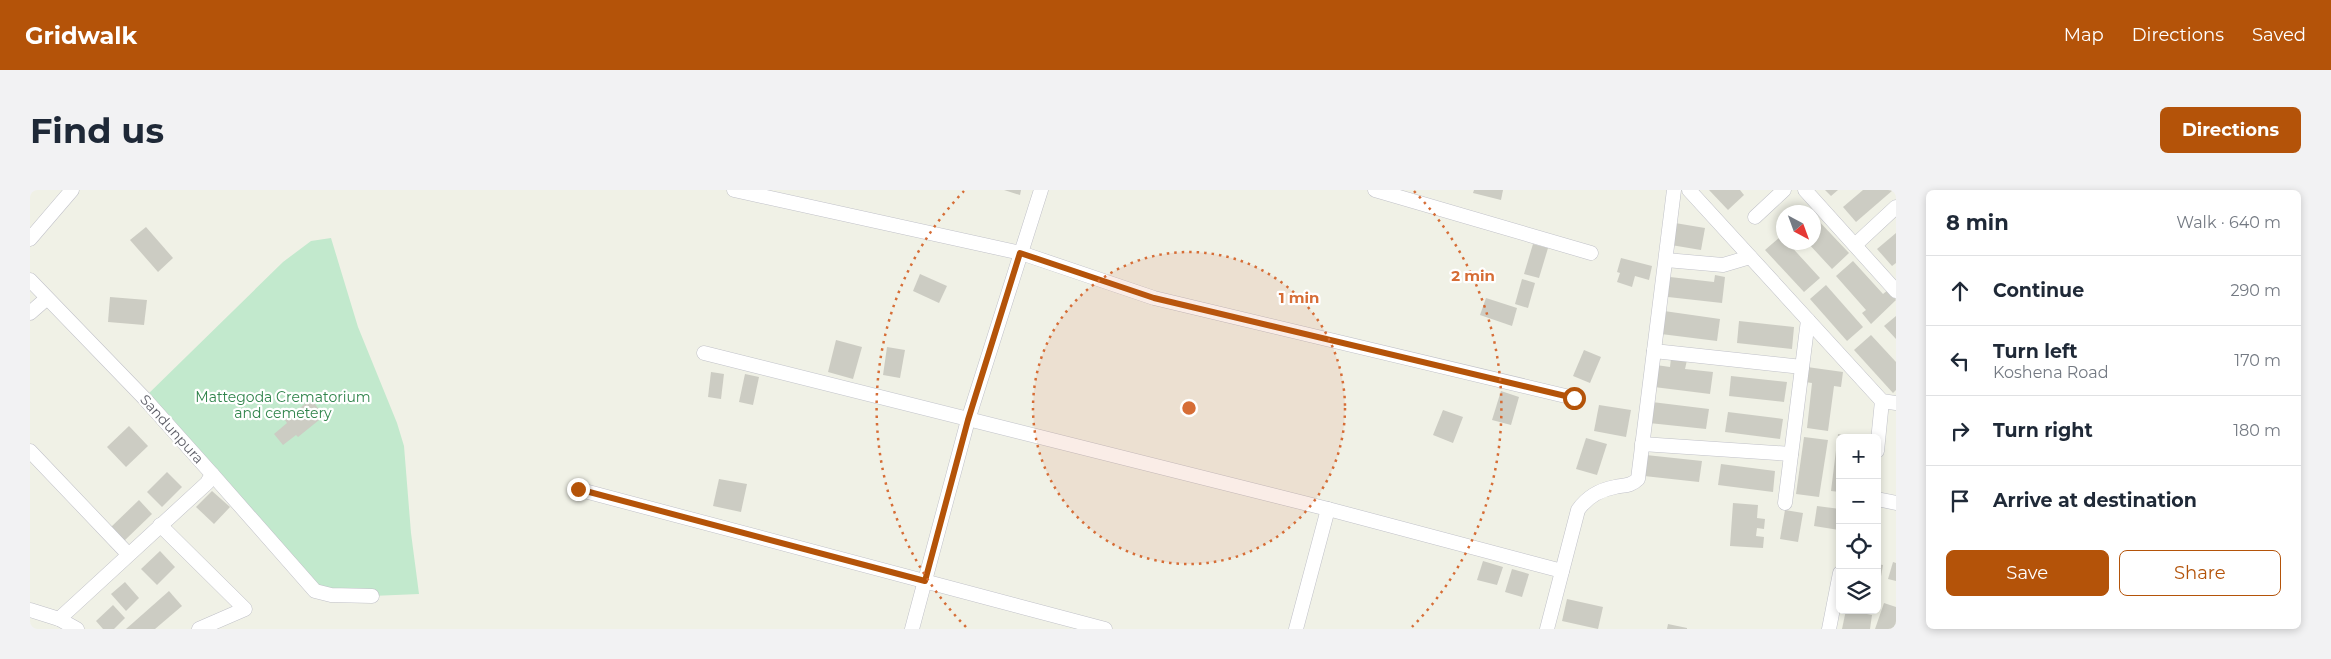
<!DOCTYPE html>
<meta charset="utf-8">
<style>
body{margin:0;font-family:Montserrat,sans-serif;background:#f2f2f3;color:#1f2937}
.controls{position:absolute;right:15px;bottom:15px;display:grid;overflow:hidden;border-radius:8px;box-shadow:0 2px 8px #0003}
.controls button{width:45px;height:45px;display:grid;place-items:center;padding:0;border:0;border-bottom:1px solid #e0e1e3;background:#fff;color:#1f2937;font:25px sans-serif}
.compass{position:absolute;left:1746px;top:15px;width:45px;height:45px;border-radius:50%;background:#fff;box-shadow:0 2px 8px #0003;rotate:139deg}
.stop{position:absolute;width:15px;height:15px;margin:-11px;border:4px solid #b45309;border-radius:50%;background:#fff}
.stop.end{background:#b45309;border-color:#fff;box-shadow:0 1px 5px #0008}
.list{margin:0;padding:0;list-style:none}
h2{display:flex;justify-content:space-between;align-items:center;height:65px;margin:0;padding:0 20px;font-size:21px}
h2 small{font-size:16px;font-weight:400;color:#747a83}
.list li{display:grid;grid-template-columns:32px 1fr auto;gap:15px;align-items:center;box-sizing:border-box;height:70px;padding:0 20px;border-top:1px solid #e0e1e3}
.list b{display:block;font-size:19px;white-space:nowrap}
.list p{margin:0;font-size:16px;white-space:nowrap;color:#747a83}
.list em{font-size:16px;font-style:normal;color:#747a83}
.actions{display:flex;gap:10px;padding:15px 20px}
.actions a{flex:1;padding:11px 0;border:1px solid #b45309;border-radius:8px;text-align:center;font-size:18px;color:#b45309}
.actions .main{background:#b45309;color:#fff}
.icon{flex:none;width:28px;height:28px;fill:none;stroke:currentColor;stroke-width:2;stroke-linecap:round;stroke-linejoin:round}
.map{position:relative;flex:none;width:1866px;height:439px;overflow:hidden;border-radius:8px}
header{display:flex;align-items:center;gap:30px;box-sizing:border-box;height:70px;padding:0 25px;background:#b45309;color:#fff}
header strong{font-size:24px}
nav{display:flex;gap:28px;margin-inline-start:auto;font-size:18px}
.intro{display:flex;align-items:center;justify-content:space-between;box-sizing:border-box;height:120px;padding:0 30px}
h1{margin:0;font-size:35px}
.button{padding:12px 22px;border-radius:8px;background:#b45309;color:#fff;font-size:18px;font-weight:700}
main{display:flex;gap:30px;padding:0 30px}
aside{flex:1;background:#fff;border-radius:8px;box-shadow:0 2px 8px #0003}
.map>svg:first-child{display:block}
.green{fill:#c2e9cd}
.building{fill:#ccccc3}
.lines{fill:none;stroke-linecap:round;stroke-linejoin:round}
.minor-casing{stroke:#c0c1c8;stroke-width:15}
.minor{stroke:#fff;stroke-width:14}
.route{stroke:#b45309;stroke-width:6}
.ring{fill:none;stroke:#d66d36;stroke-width:2.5;stroke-dasharray:2.5 5}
.labels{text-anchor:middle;stroke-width:4.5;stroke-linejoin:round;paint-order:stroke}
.park-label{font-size:14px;fill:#30844b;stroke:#fff}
.street-label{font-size:14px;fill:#5e5f68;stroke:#fff}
.centre{fill:#d66d36;stroke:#fff;stroke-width:2.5}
.ring-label{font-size:15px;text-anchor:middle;font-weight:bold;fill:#d66d36;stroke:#fff;stroke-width:4.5;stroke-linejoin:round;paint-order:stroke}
</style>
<header>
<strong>Gridwalk</strong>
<nav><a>Map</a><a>Directions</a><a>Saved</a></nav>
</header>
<div class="intro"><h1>Find us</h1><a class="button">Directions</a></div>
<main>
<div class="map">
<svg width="1866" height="439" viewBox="0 0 1866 439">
<rect width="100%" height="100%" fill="#f0f1e6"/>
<path class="green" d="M301 48 328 137 367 233 374 256 381 343 389 404 342 406 285 401 114 208 253 72 281 51Z"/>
<g class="building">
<path d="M974 0H991L990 5Z"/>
<path d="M1444 0H1473L1471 10 1443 3Z"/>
<path d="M1679 0H1710L1714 5 1698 20Z"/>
<path d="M1795 0H1808L1801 6Z"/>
<path d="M1833 0H1863L1826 32 1813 17Z"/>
<path d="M1784 26 1819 63 1802 79 1777 52H1784Z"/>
<path d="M1645 33 1675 38 1671 60 1641 55Z"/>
<path d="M116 37 143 68 128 82 100 50Z"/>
<path d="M1866 43V73L1862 76 1847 59Z"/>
<path d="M1751 46 1754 52H1757L1790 88 1774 102 1735 60Z"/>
<path d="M1503 54 1518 58 1509 88 1494 84Z"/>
<path d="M1591 68 1622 76 1619 90 1605 86 1602 97 1587 92 1590 83 1587 82Z"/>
<path d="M1823 71 1853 104 1858 100 1866 110 1841 134 1832 123 1836 120 1806 86Z"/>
<path d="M890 84 917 96 909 113 883 101Z"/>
<path d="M1685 85 1695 87 1692 113 1638 107 1640 87 1684 92Z"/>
<path d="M1492 89 1505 93 1498 118 1485 114Z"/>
<path d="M1796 95 1833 137 1817 151 1780 109Z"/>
<path d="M80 107 117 110 114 135 78 132Z"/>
<path d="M1456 108 1487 118 1482 136 1450 125Z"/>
<path d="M1634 121 1690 129 1687 151 1631 144Z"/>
<path d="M1866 126V149L1854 136Z"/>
<path d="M1709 131 1764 137 1762 159 1707 153Z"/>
<path d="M1841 145 1866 172V200L1863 203 1824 160Z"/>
<path d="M806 150 832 157 823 189 798 182Z"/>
<path d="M857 157 875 160 870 188 853 185Z"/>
<path d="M1554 160 1571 167 1560 193 1543 186Z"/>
<path d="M1641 168 1657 170 1655 179 1683 182 1680 204 1624 197 1626 175 1640 177Z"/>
<path d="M1777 177 1813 182 1811 197 1804 196 1798 241 1777 238 1782 193 1775 192Z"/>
<path d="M681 182 694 184 691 209 678 207Z"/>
<path d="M715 184 729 187 723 215 709 212Z"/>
<path d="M1701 186 1757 192 1754 212 1699 206Z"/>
<path d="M1471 201 1489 207 1481 235 1462 230Z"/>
<path d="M281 209 294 226 268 247 266 245 253 255 244 244 257 233 255 230Z"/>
<path d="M1622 212 1679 219 1676 239 1619 233Z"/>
<path d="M1569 215 1601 220 1596 247 1564 241Z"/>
<path d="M1413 220 1433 227 1423 253 1403 245Z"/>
<path d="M1698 222 1753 229 1750 249 1695 242Z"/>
<path d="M99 236 118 256 96 277 77 257Z"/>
<path d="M1808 244 1829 246 1810 248V302L1801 301Z"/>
<path d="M1774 247 1798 250 1789 307 1766 304Z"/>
<path d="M1556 248 1577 254 1567 285 1546 279Z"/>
<path d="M1616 265 1672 271 1669 292 1614 286Z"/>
<path d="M1691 274 1745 281 1743 302 1688 295Z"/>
<path d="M137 282 152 297 132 317 117 302Z"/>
<path d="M689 289 717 294 711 322 683 316Z"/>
<path d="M182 301 200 317 184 334 166 317Z"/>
<path d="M109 310 122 324 93 352 80 338Z"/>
<path d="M1703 313 1728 315 1727 328 1735 329 1734 339 1727 338 1726 346 1734 347 1733 358 1700 356Z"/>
<path d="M1787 316 1810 319 1809 340 1784 336Z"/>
<path d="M1755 320 1773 323 1768 352 1750 349Z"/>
<path d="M130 361 145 377 127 395 111 379Z"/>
<path d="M1453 371 1473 377 1467 395 1447 390Z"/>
<path d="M1863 372 1866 373V391L1858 389Z"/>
<path d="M1847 374 1853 375 1849 398H1847Z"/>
<path d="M1482 379 1499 384 1492 407 1475 402Z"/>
<path d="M95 392 109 408 96 421 81 404Z"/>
<path d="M139 401 152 416 125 439H96Z"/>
<path d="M1537 409 1573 417 1568 439 1532 431Z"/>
<path d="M1854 413 1866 417V439H1845Z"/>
<path d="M83 415 95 428 84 439H73L66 431Z"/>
<path d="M1816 420 1842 425 1840 439H1812Z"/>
<path d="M1638 434 1657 438V439H1637Z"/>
</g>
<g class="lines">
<g class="minor-casing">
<g id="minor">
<path d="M704 0 991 63 1124 108 1544 208"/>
<path d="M1345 0 1561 63"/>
<path d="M1659 0 1852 211 1866 213"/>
<path d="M1775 0 1866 101"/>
<path d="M1725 27 1754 0"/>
<path d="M0 49 42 0"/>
<path d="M1825 55 1866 17"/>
<path d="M1636 70 1693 75 1720 67"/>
<path d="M0 90 114 208 182 284 177 293 29 429"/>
<path d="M0 123 16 109"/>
<path d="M1624 161 1772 177"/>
<path d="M674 163 1298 319 1532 381"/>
<path d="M1612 254 1761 264"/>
<path d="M0 261 98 364"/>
<path d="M1847 261 1852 211"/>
<path d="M182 284 285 401 301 405 342 406"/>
<path d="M547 299 1075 439"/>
<path d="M1847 309 1866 313"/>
<path d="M1755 313 1778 130"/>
<path d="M130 335 215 419 169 439"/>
<path d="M0 420 29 429 47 439"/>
<path d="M882 439 938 230 1011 0"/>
<path d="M1266 439 1298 319"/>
<path d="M1517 439 1548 320C1557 307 1569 300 1585 297 1595 295 1601 296 1608 289L1644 0"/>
<path d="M1799 439 1810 383"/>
</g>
</g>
<use href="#minor" class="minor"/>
</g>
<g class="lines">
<path class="route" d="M548 299 895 391 938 230 990 63 1124 108 1544 208"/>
</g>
<circle cx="1159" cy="218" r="156" fill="#d66d36" fill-opacity=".12"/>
<g class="ring">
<circle cx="1159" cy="218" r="156"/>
<path d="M936 437A313 313 0 0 1 934 1M1384 1A313 313 0 0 1 1382 437"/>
</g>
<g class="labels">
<g class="park-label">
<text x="253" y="212">Mattegoda Crematorium<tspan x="253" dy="16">and cemetery</tspan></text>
</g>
<g class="street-label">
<text transform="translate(142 239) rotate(48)" y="5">Sandunpura</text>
</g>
</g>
<circle cx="1159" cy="218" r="8" class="centre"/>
<g class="ring-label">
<text x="1443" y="91">2 min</text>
<text x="1269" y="113">1 min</text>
</g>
</svg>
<div class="controls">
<button>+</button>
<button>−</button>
<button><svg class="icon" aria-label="locate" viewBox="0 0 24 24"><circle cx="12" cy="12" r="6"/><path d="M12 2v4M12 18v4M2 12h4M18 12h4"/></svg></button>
<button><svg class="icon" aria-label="layers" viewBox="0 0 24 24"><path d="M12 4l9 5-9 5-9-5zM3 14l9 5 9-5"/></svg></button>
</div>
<svg class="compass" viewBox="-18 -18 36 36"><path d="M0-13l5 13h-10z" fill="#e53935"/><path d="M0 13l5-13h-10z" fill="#747a83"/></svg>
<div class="stop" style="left:1544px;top:208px"></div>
<div class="stop end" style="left:548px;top:299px"></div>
</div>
<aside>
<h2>8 min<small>Walk · 640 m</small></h2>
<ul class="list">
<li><svg class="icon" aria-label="ahead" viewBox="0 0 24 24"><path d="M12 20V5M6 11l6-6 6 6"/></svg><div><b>Continue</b></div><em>290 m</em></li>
<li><svg class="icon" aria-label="left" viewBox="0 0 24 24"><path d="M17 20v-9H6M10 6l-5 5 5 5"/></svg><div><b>Turn left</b><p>Koshena Road</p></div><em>170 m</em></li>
<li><svg class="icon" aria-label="right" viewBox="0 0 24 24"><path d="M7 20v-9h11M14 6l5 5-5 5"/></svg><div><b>Turn right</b></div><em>180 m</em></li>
<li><svg class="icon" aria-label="arrive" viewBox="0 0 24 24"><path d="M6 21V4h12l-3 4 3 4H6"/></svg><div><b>Arrive at destination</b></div></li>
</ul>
<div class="actions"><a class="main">Save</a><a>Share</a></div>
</aside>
</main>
